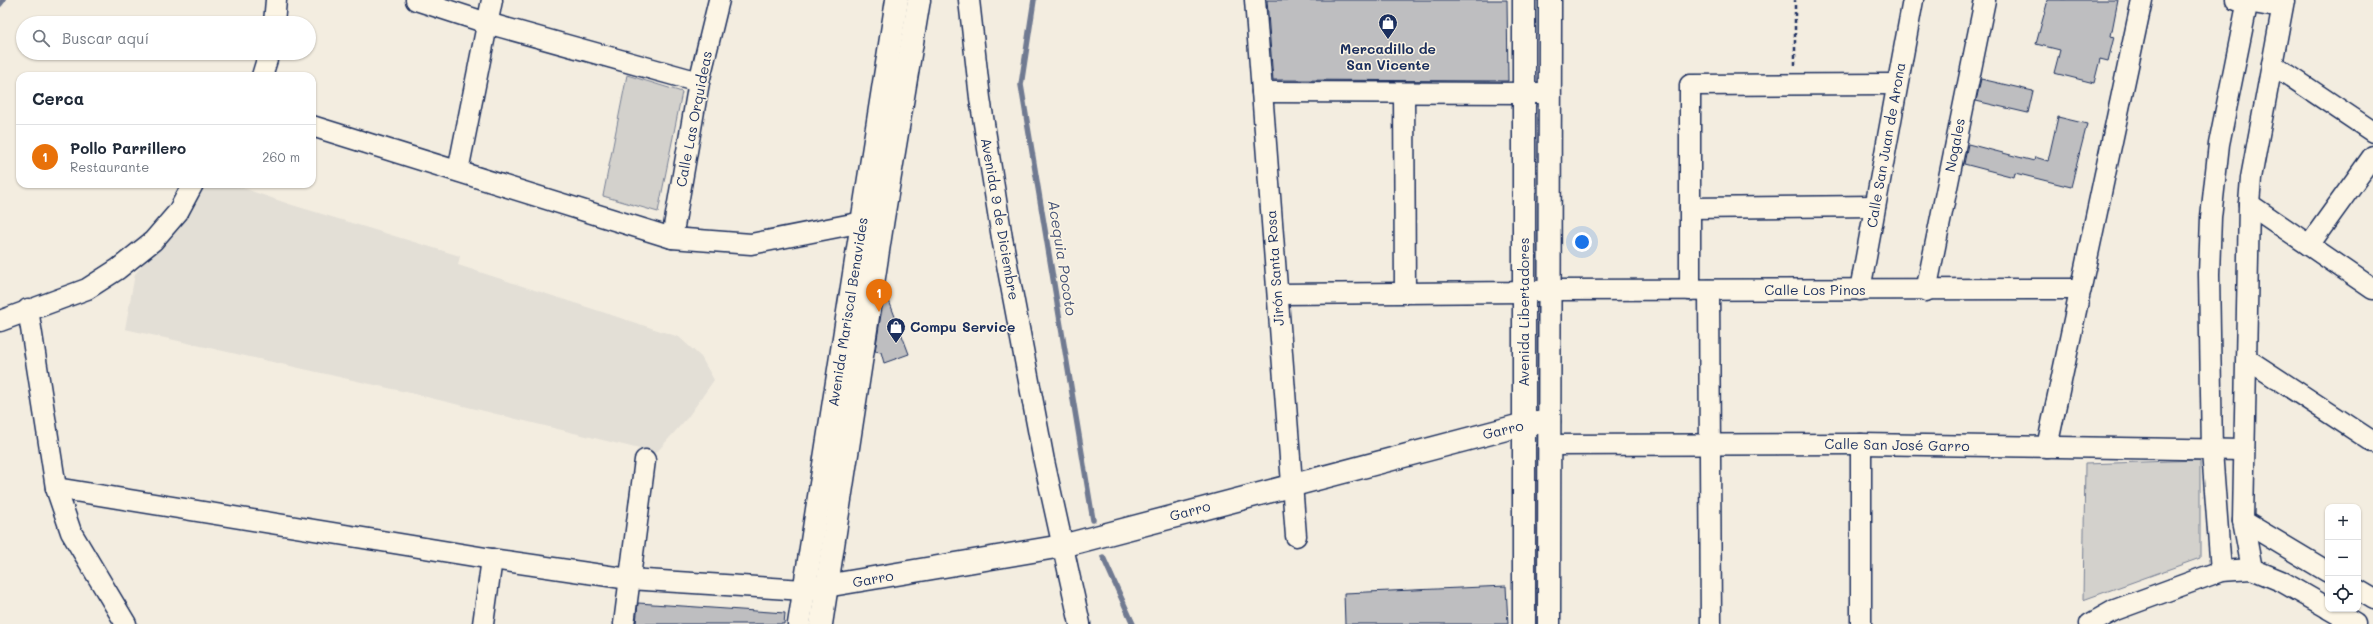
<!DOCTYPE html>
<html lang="es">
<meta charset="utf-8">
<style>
body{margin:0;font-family:Mali,sans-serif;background:#f6f6f7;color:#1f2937}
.controls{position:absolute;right:12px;bottom:12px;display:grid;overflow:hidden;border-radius:8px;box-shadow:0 1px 3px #0004}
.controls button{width:36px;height:36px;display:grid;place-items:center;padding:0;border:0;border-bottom:1px solid #e0e1e3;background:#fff;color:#1f2937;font:20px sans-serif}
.you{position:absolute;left:1582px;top:242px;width:14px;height:14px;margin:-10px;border:3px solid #fff;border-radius:50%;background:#1a73e8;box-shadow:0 0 0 6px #1a73e833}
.badge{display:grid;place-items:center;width:26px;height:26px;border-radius:50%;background:#1b2f5e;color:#fff;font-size:13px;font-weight:700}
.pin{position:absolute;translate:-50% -33px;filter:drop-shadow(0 1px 2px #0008)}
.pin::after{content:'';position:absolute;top:21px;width:14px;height:12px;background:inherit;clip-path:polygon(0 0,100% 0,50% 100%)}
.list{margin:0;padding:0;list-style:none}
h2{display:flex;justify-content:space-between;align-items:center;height:52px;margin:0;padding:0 16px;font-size:17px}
h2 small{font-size:13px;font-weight:400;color:#747a83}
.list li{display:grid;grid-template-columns:26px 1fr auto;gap:12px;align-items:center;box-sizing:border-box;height:64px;padding:0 16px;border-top:1px solid #e0e1e3}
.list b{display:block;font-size:15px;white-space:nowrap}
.list p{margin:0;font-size:13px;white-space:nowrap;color:#747a83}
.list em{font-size:13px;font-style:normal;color:#747a83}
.icon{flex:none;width:22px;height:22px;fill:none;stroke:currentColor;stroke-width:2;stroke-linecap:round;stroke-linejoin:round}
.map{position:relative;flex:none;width:2373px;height:624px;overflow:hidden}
.search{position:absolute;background:#fff;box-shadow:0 1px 3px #0004;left:16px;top:16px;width:300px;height:44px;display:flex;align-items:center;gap:10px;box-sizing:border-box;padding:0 14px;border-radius:22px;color:#747a83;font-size:15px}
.panel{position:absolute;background:#fff;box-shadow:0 1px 3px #0004;left:16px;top:72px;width:300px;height:116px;border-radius:12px}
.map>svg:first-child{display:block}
.built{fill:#e3dfd6}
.green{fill:#d3d1cc;stroke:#778095}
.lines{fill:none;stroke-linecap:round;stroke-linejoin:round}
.stream{stroke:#707a91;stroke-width:5.5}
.building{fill:#bebec0;stroke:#1b2f5e}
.minor-casing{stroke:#1b2f5e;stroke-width:23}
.tertiary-casing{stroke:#1b2f5e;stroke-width:25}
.trunk-casing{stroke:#1b2f5e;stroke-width:25}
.path{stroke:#1b2f5e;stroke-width:2.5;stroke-dasharray:4 3;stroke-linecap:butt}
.minor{stroke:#fcf5e5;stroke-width:20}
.tertiary{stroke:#fcf5e5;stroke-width:22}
.trunk{stroke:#fcf5e5;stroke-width:22}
.labels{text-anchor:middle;stroke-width:3;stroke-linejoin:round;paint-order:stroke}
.poi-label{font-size:14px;font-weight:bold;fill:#1b2f5e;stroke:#fcf5e5}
.street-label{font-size:14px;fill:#1b2f5e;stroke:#fcf5e5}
.water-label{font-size:15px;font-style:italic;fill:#465478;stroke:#fcf5e5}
</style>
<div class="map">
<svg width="2373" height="624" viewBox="0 0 2373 624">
<rect width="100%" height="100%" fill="#f3ede0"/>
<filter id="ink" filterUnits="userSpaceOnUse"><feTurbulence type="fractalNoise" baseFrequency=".025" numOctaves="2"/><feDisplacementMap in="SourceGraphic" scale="8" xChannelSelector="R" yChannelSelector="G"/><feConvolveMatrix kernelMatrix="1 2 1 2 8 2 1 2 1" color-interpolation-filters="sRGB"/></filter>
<g filter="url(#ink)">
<path class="built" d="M206 184H231L289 204 460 256 458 265 679 337 701 357 714 380 688 417 656 453 406 392 125 329 135 274Z"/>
<g class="green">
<path d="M627 75 682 92 658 212 603 196Z"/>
<path d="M2200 460V558L2083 600 2085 464Z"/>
</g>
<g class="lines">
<g class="stream">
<path d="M1034 0 1021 85 1093 520"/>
<path d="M0 4 3 0"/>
<path d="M1103 557 1133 624"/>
</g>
</g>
<g class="building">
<path d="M1267 0H1507L1508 81 1273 80Z"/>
<path d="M2048 0H2118L2111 36 2114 37 2108 61 2100 59 2094 83 2054 73 2060 50 2036 44Z"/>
<path d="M1981 79 2033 91 2028 113 1976 101Z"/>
<path d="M2058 117 2087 124 2071 187 2015 173 2014 177 1964 164 1968 144 2034 161 2035 157 2048 161Z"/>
<path d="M885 290 909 354 884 363 881 352 875 351Z"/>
<path d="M1506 586 1508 624H1345L1344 593Z"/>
<path d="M638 603 785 613 784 624H636Z"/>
</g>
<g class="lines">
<g class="minor-casing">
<g id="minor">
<path d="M416 0 487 23 699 82"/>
<path d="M969 0 980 98 1002 238 1044 461 1080 624"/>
<path d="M1255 0 1296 536"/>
<path d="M2236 0 2282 8"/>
<path d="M274 23 276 0"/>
<path d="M2272 64 2373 132"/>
<path d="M262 76 269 53"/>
<path d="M1262 92 1550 93"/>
<path d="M1404 93 1405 292"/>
<path d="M312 126 672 238 751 244 878 219"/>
<path d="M458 171 492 0"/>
<path d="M2249 204 2373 289"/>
<path d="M1690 208 1875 206"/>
<path d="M672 238 699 82 719 0"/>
<path d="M2309 245 2373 156"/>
<path d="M1690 290V85L1897 84"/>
<path d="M1709 290 1711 624"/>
<path d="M1860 290 1913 0"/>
<path d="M1926 291 1985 0"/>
<path d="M1278 294 1524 292 1550 290 2081 289"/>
<path d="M28 309 56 488 71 532 126 624"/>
<path d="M0 321 87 289 118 269 153 241 178 212 193 184"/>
<path d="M2247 359 2373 442"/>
<path d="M1861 444V624"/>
<path d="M1549 445 1861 444 2244 450"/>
<path d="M2047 447 2142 0"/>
<path d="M56 488 492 559 629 579 804 590"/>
<path d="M2243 521 2328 572"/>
<path d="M2252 569 2243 521 2249 204 2251 178 2284 0"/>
<path d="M2221 571 2212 451 2209 274 2211 217 2219 144 2248 0"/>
<path d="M2358 590 2373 599"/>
<path d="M2329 609 2355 624"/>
<path d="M483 624 492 559"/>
<path d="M624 624 645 460"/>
<path d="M2090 624 2115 610 2221 571 2252 569 2281 581 2328 608"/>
</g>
</g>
<g class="tertiary-casing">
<g id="tertiary">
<path d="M1524 0V624"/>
<path d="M808 589 1062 546 1525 424 1549 422"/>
<path d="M1549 624 1550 0"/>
</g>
</g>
<g class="trunk-casing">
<g id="trunk">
<path d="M799 624 897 0"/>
<path d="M821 624 883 218 919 0"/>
</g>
</g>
<path class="path" d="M1795 65V0"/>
<use href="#minor" class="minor"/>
<use href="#tertiary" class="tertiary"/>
<use href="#trunk" class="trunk"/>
</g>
</g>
<defs>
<g id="shop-pin" transform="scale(1)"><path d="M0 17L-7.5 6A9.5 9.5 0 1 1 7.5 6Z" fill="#1b2f5e" stroke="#fcf5e5"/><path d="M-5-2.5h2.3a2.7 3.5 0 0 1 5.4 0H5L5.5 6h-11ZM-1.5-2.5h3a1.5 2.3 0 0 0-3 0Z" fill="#fff"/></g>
</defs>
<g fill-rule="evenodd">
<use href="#shop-pin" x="1388" y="23"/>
<use href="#shop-pin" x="896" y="327"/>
</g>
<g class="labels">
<g class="poi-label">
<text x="1388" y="54">Mercadillo de<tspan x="1388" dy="16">San Vicente</tspan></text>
<text x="910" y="332" text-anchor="start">Compu Service</text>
</g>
<g class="street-label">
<text transform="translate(694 119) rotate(-79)" y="5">Calle Las Orquideas</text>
<text transform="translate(1886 145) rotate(-80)" y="5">Calle San Juan de Arona</text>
<text transform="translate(1955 145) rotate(-79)" y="5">Nogales</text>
<text transform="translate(1000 219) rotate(80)" y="5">Avenida 9 de Diciembre</text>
<text transform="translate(1275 268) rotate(-94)" y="5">Jirón Santa Rosa</text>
<text x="1815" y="295">Calle Los Pinos</text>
<text transform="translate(848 312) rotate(-81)" y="5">Avenida Mariscal Benavides</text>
<text transform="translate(1524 312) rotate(-90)" y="5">Avenida Libertadores</text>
<text transform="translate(1503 430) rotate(-13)" y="5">Garro</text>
<text transform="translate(1897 445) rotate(1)" y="5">Calle San José Garro</text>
<text transform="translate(1190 511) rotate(-15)" y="5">Garro</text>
<text transform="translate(873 579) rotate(-10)" y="5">Garro</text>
</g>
<g class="water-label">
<text transform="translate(1062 258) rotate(81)" y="5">Acequia Pocoto</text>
</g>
</g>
</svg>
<div class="controls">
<button>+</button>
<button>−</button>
<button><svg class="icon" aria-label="locate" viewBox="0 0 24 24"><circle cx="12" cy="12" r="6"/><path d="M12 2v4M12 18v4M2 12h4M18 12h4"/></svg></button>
</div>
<div class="you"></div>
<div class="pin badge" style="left:879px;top:312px;background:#e8710a">1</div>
<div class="search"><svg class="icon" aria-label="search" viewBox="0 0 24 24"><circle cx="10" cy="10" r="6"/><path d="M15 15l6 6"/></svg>Buscar aquí</div>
<section class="panel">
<h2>Cerca<small></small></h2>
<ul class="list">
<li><span class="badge" style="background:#e8710a">1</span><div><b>Pollo Parrillero</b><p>Restaurante</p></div><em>260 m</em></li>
</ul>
</section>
</div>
